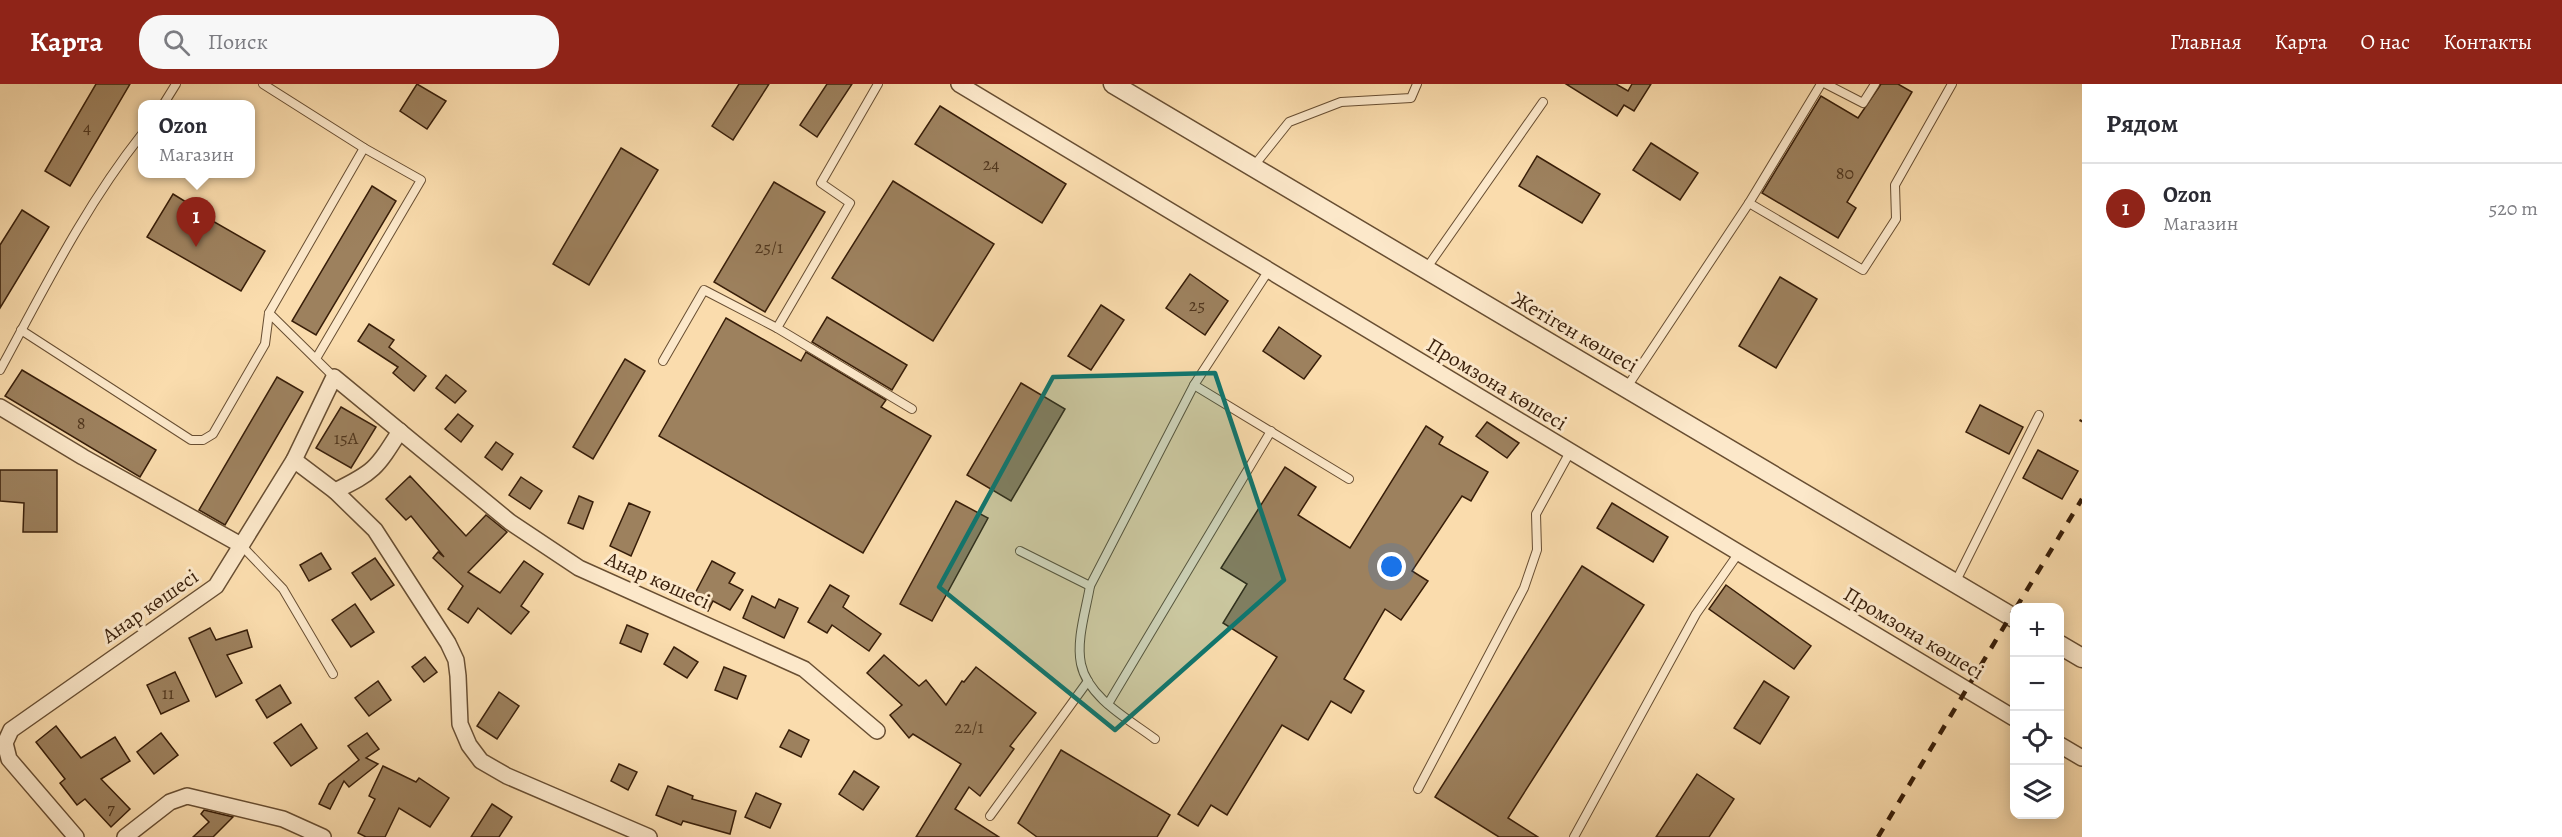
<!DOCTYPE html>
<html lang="ru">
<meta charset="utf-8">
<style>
body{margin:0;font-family:Alegreya,serif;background:#f7f7f7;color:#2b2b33}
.controls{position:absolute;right:18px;bottom:18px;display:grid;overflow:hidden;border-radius:12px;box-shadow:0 3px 15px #0003}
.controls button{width:54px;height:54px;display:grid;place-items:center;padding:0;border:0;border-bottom:2px solid #e1e1e2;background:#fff;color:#2b2b33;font:30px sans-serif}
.you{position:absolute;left:1392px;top:483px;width:21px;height:21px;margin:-15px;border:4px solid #fff;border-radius:50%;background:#1a73e8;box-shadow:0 0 0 9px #1a73e833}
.badge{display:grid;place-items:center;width:39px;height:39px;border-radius:50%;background:#8f2418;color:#fff;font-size:20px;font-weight:700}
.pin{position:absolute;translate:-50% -50px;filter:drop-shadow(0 2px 3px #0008)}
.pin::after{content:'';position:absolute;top:32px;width:21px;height:18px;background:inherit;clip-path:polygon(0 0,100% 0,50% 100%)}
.popup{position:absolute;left:138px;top:16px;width:117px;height:78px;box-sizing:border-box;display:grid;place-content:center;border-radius:12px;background:#fff;filter:drop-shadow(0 2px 4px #0005);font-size:20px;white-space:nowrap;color:#7c7c81}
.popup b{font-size:22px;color:#2b2b33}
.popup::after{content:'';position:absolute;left:50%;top:100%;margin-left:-12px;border:12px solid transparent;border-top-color:#fff}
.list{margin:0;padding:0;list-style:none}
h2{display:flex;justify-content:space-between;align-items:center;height:78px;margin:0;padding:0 24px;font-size:26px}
h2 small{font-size:20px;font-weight:400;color:#7c7c81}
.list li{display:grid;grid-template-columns:39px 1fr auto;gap:18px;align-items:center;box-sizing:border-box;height:90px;padding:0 24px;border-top:2px solid #e1e1e2}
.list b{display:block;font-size:22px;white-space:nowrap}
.list p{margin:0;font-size:20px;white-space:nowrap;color:#7c7c81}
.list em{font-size:20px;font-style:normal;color:#7c7c81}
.icon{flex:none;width:33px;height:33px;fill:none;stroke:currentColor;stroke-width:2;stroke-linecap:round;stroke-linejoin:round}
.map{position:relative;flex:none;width:2082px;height:753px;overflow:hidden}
header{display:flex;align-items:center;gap:36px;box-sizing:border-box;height:84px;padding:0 30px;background:#8f2418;color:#fff}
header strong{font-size:28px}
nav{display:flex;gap:33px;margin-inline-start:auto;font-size:21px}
.search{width:420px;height:54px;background:#f7f7f7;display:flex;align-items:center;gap:15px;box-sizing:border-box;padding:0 21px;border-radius:24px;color:#7c7c81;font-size:22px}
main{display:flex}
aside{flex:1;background:#fff}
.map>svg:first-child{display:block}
.building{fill:#9d815e;stroke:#381e09;stroke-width:1.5}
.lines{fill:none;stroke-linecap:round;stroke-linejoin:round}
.service-casing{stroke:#684e32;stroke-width:10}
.minor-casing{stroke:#684e32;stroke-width:18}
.tertiary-casing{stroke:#684e32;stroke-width:21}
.service{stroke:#fce8ca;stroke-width:8}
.minor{stroke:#fce8ca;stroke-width:15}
.tertiary{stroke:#fce8ca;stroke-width:18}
.rail{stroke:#381e09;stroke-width:4.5;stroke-dasharray:10 10;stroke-linecap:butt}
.marked{fill:#0f766e;fill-opacity:0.2;stroke:#0f766e;stroke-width:4.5;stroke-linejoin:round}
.labels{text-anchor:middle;stroke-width:6;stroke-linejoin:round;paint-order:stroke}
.number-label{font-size:18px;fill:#51371e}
.street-label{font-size:21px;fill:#381e09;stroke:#fce8ca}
</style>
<header>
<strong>Карта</strong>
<div class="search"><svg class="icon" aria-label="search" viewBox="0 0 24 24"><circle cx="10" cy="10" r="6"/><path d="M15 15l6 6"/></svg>Поиск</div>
<nav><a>Главная</a><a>Карта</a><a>О нас</a><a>Контакты</a></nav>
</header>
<main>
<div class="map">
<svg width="2082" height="753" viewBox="0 0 2082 753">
<rect width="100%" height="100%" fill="#fadcad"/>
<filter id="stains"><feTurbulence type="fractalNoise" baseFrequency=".00333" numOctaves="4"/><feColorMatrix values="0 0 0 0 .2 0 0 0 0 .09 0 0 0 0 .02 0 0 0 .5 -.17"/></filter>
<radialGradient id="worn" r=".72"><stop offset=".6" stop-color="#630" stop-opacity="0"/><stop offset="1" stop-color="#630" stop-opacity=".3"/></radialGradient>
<g class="building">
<path d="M96 0H130L70 102 45 87Z"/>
<path d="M417 0 446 17 427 45 400 27Z"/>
<path d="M739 0H769L733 56 712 42Z"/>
<path d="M827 0H852L817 53 800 41Z"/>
<path d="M1566 0H1616L1628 7 1632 0H1651L1634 27 1624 21 1617 32Z"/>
<path d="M1881 0H1898L1912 8 1847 118 1856 124 1838 154 1762 109 1821 12 1858 34Z"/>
<path d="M940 22 1066 100 1042 139 915 60Z"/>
<path d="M1651 59 1698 89 1680 116 1633 86Z"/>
<path d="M621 64 658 86 589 201 553 180Z"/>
<path d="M1537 72 1600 110 1582 139 1519 102Z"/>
<path d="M893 97 994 160 933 257 832 194Z"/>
<path d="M774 98 825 128 765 228 714 198Z"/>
<path d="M372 102 396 117 316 251 292 237Z"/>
<path d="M173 110 191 121 186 130 207 142 211 136 265 167 241 207 147 153Z"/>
<path d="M22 126 49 143 0 224V161Z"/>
<path d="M1190 190 1228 217 1205 251 1166 224Z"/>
<path d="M1780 193 1817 215 1776 284 1739 262Z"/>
<path d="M1101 221 1124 236 1091 286 1068 272Z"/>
<path d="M827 233 907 281 892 306 812 258Z"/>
<path d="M726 234 801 277 806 268 886 316 881 323 931 352 863 469 659 352Z"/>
<path d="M369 240 394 256 389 263 426 292 414 307 393 289 398 283 358 257Z"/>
<path d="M1279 243 1321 272 1304 295 1263 267Z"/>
<path d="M625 275 645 287 593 375 573 363Z"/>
<path d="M22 286 156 366 140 393 5 312Z"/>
<path d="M446 291 466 307 455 319 436 304Z"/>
<path d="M277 293 303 308 225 441 199 426Z"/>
<path d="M1021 299 1065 325 1011 417 967 391Z"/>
<path d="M1980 321 2023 343 2009 370 1966 348Z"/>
<path d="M341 323 376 343 351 384 316 364Z"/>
<path d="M458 330 473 342 461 358 445 345Z"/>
<path d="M1487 338 1519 359 1507 374 1476 352Z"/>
<path d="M1426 342 1443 353 1439 360 1488 388 1471 417 1462 412 1412 487 1428 497 1401 536 1385 525 1344 595 1364 607 1351 629 1331 617 1308 656 1282 641 1227 731 1211 721 1198 742 1178 730 1277 573 1223 539 1247 500 1221 484 1285 383 1316 403 1298 431 1350 464Z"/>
<path d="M496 358 513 370 502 386 485 373Z"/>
<path d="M2038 366 2078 387 2062 415 2023 394Z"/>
<path d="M0 386H57V448H23L24 419 0 417Z"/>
<path d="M410 392 466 452 486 431 507 448 468 488 500 509 524 477 543 490 521 522 529 528 511 550 478 524 468 539 448 525 463 502 433 474 438 468 444 473 411 432 406 436 386 415Z"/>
<path d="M521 393 542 407 530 425 509 411Z"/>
<path d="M579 412 593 418 583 445 568 439Z"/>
<path d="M956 417 988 434 932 537 900 520Z"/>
<path d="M629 419 650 428 631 472 610 462Z"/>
<path d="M1612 419 1668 453 1653 478 1597 444Z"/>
<path d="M321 469 331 485 309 497 300 481Z"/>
<path d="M375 474 394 501 371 516 352 489Z"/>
<path d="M712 477 735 489 729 499 743 506 730 526 713 517 708 527 691 517Z"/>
<path d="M1582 482 1644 521 1508 734 1538 753H1499L1435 713Z"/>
<path d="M830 501 849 512 843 523 881 550 869 567 832 541 827 549 808 538Z"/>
<path d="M1726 501 1811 562 1794 585 1709 525Z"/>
<path d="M752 512 775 524 779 515 798 524 784 554 743 534Z"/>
<path d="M355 520 374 548 351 563 332 536Z"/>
<path d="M627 541 648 550 641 568 620 559Z"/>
<path d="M210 544 216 556 247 546 252 563 227 571 242 599 216 613 189 554Z"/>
<path d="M674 563 698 578 687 594 664 580Z"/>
<path d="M884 571 919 602 926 596 946 621 962 597 964 598 976 583 1036 629 1010 662 1014 665 980 712 969 703 955 725 999 753H916L961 680 913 650 909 654 890 631 902 621 867 589Z"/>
<path d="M425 573 437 588 424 598 412 583Z"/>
<path d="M724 583 746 592 737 615 715 606Z"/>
<path d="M175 588 189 617 161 630 147 601Z"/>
<path d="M378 597 391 616 369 632 355 614Z"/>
<path d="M1764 597 1789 613 1760 660 1734 644Z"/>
<path d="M280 601 291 619 267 634 256 616Z"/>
<path d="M499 608 519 622 497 655 477 642Z"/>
<path d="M301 640 317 664 291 682 274 659Z"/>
<path d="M56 642 81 674 115 653 130 677 101 695 130 725 111 743 85 715 77 721 60 699 65 695 36 658Z"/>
<path d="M789 646 809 656 801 673 780 663Z"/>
<path d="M161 649 178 671 154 690 137 668Z"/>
<path d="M367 649 379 665 366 674 378 680 349 703 344 697 330 725 319 720 329 700 359 676 348 662Z"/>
<path d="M1061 666 1170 731 1157 753H1037L1018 739Z"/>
<path d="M619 680 637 688 628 706 611 697Z"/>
<path d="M383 682 416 698 419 694 449 714 430 743 399 724 385 753H366L358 749 375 715 369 712Z"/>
<path d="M854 687 879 703 863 726 839 710Z"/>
<path d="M1697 690 1734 715 1709 753H1656Z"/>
<path d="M668 702 693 712 692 715 736 727 730 750 683 737 681 741 656 731Z"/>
<path d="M756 709 781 720 770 744 745 733Z"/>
<path d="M492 720 512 733 499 753H471Z"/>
<path d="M204 726 233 733 213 753H193L209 738 201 730Z"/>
</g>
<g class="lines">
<g class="service-casing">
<g id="service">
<path d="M263 0 364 64 421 96 317 273"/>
<path d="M878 0 821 99 850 119 777 244 912 325"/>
<path d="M1826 0 1863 19 1875 0"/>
<path d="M163 21 176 0"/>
<path d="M1253 83 1289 38 1341 18 1411 14 1417 0"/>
<path d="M1749 119 1863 186 1896 135 1895 101 1952 0"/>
<path d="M1426 185 1543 18"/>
<path d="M269 229 334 293"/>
<path d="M21 246 191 356H203L213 350 265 260 269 229 364 64"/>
<path d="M663 277 704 206 777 244"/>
<path d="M0 286C44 205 85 122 142 50"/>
<path d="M1194 301 1349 395"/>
<path d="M1627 303 1749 119 1821 0"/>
<path d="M241 461 283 505 333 590"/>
<path d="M1020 467 1090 502 1194 301 1269 186"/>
<path d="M1955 499 2039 331"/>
<path d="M1090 502C1086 526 1076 556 1081 580 1088 614 1130 636 1155 655"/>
<path d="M1108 620 1271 347"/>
<path d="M1418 705 1524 504 1537 466 1536 430 1570 368"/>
<path d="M990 732 1088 597"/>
<path d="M1574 753 1696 530 1738 470"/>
</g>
</g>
<g class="minor-casing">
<g id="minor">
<path d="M959 0 2014 634"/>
<path d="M0 323 83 373 241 461"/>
<path d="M400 347C376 385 374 388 335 407L375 446 448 559 456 576 458 592 460 640 469 661 481 677 507 692 649 753"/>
<path d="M294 376 335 407"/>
<path d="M2060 661 2082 674"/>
<path d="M76 753 9 675 5 659 11 646 216 502 294 376 334 293 510 438 579 484 804 585 877 647"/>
<path d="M125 753 170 718 187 712 283 735 323 753"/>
</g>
</g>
<g class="tertiary-casing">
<g id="tertiary">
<path d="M1113 0 2014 534"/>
<path d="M2060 561 2082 574"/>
</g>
</g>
<use href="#service" class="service"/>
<use href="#minor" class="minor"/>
<use href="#tertiary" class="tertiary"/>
<g class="rail">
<path d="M2081 338 2082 336"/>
<path d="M2016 524 2082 415"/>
<path d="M1878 753 2014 526"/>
</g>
</g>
<path class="marked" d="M1215 289 1284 496 1115 646 939 503 1053 293Z"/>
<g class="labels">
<g class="number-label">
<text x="87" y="49">4</text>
<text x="991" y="86">24</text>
<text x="1845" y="95">80</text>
<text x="769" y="169">25/1</text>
<text x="1197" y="227">25</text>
<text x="81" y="345">8</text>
<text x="346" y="360">15А</text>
<text x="168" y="615">11</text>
<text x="969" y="649">22/1</text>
<text x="111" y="730">7</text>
</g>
<g class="street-label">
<text transform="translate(1575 248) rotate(30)" y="7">Жетіген көшесі</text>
<text transform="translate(1497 300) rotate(31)" y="7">Промзона көшесі</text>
<text transform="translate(658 496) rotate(24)" y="7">Анар көшесі</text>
<text transform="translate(150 522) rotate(-35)" y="7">Анар көшесі</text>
<text transform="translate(1914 549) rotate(31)" y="7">Промзона көшесі</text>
</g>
</g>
<rect width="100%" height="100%" filter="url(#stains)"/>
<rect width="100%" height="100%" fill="url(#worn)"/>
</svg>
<div class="controls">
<button>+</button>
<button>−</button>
<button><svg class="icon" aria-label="locate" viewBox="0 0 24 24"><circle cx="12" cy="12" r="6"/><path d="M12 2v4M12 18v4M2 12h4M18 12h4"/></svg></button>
<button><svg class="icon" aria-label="layers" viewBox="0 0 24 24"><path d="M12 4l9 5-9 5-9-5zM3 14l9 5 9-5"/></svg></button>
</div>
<div class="you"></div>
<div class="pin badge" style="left:196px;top:163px">1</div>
<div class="popup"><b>Ozon</b>Магазин</div>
</div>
<aside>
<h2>Рядом<small></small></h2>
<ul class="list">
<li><span class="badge">1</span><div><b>Ozon</b><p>Магазин</p></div><em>520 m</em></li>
</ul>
</aside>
</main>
